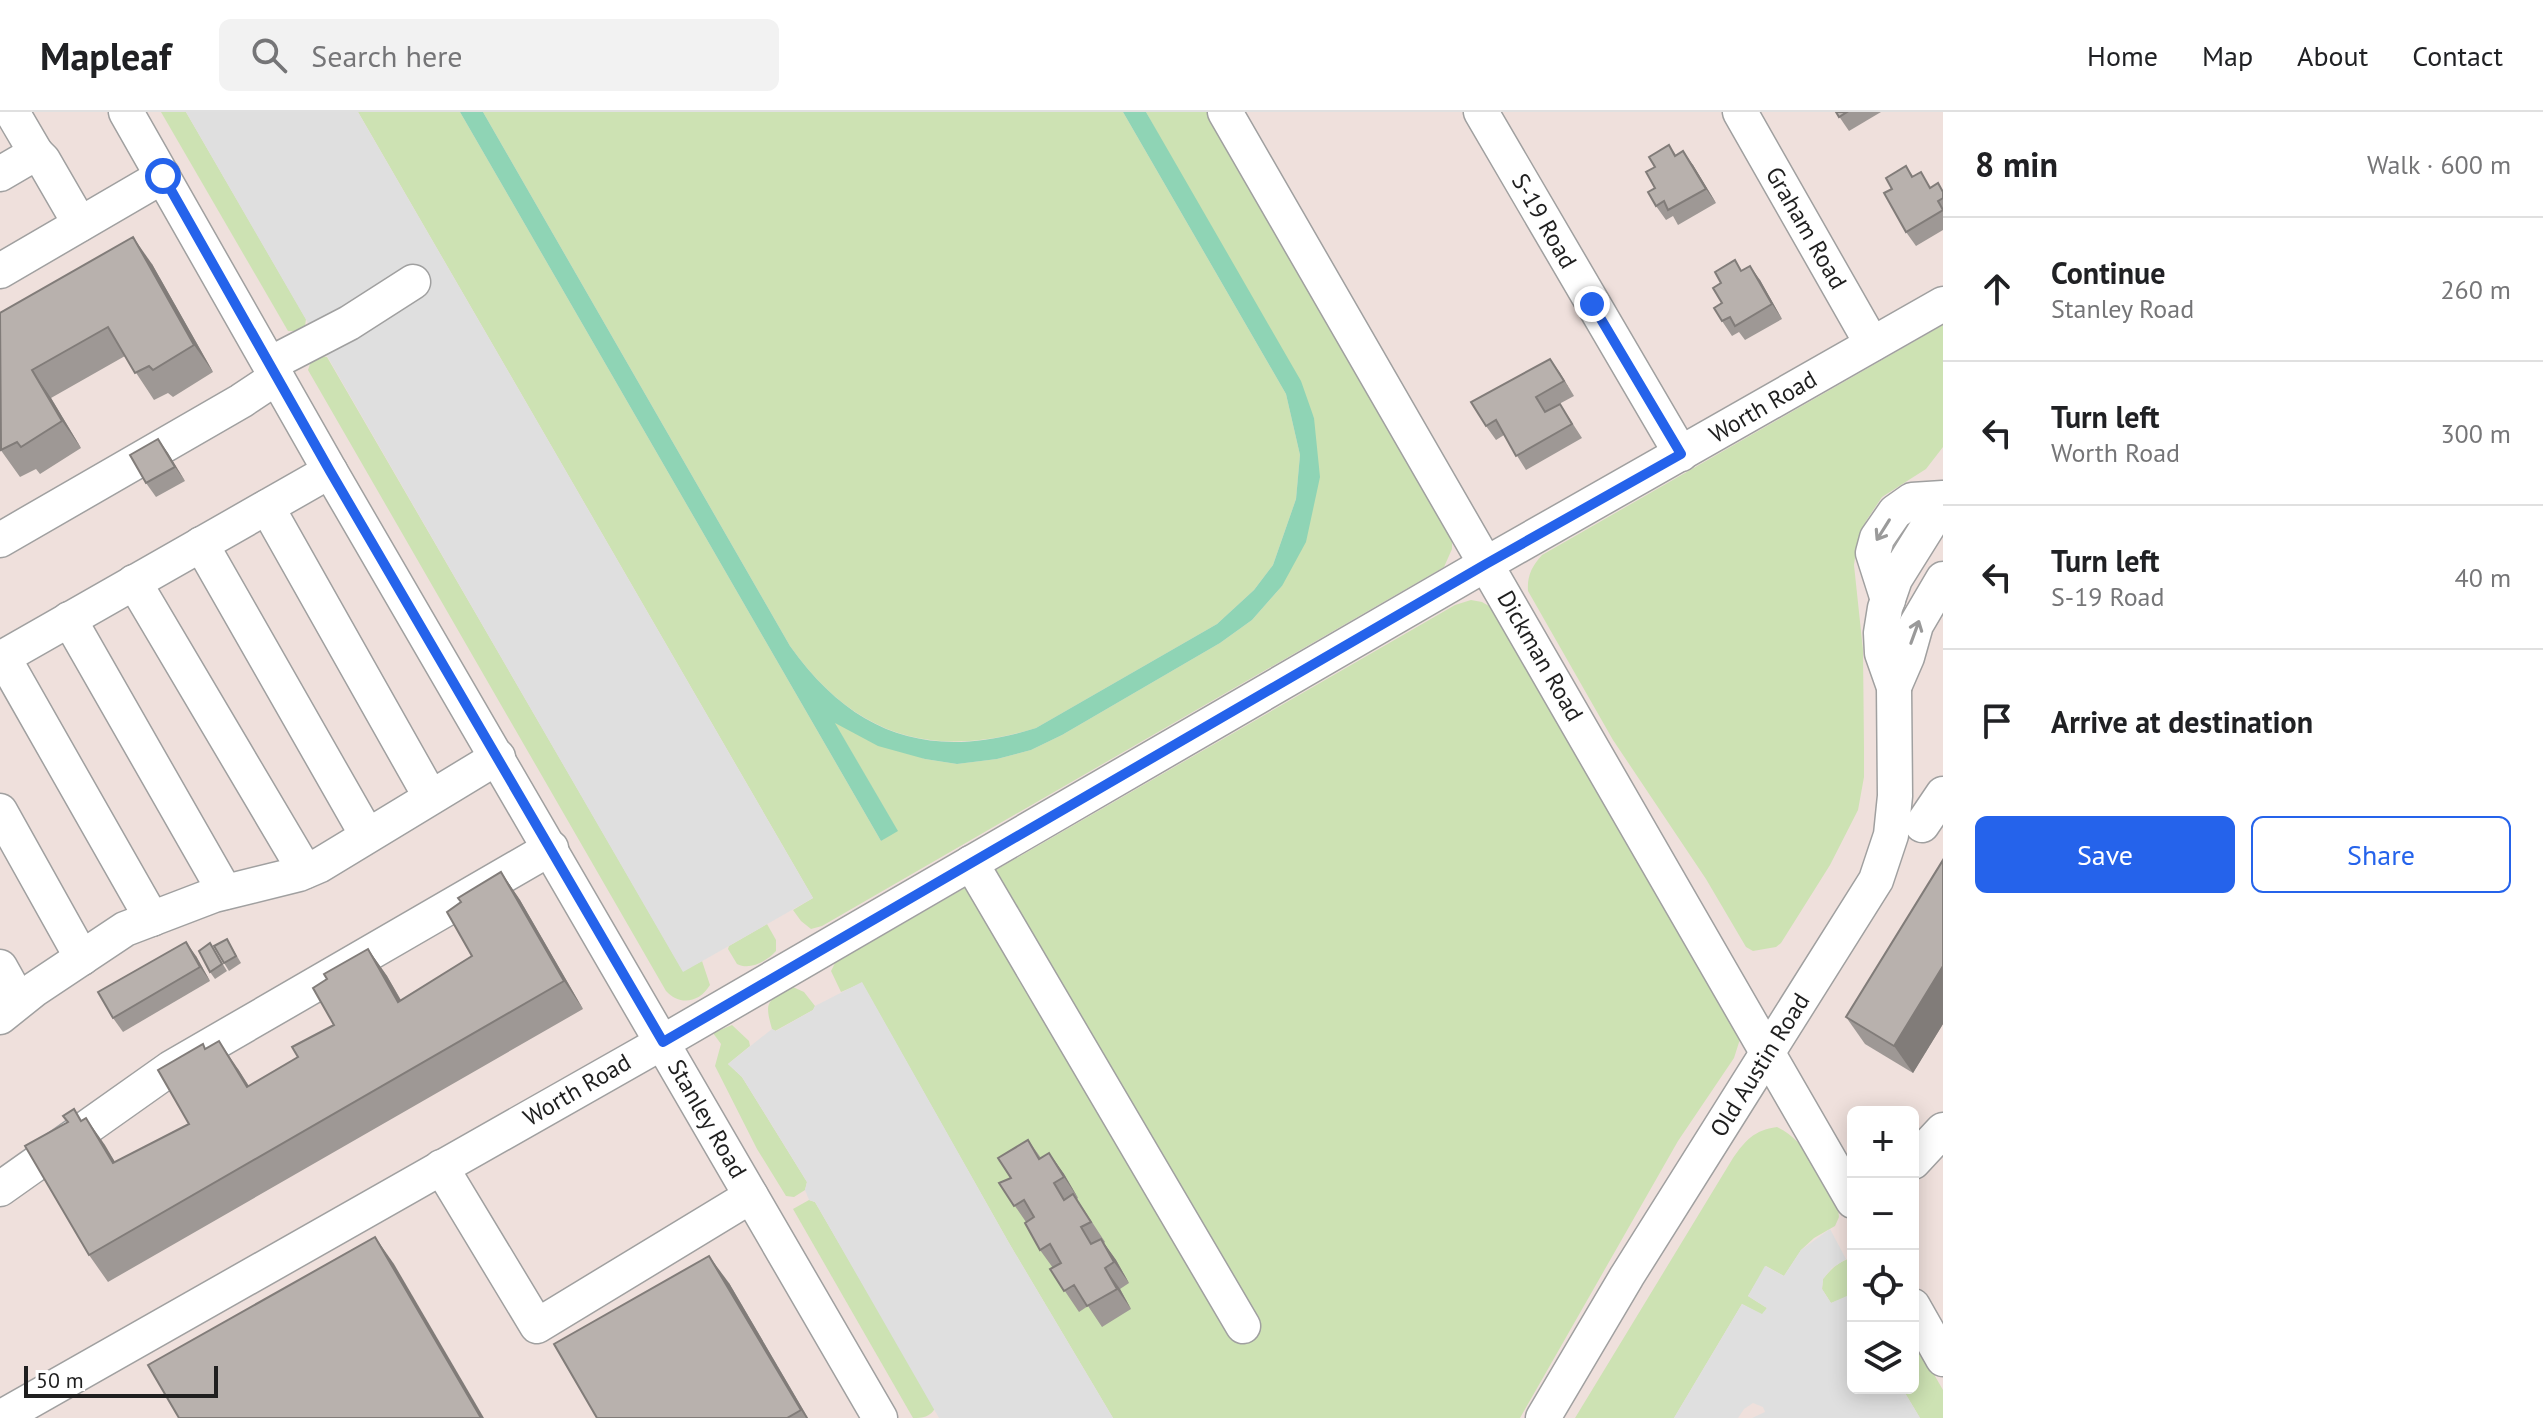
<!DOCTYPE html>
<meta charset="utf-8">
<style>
body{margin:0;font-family:"PT Sans",sans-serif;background:#f2f2f2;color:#202124}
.controls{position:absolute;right:24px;bottom:24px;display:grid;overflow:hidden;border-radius:12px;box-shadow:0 4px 20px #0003}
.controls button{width:72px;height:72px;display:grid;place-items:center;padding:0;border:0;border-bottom:2px solid #e0e0e0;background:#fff;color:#202124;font:40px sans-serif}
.scale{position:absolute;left:24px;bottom:20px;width:194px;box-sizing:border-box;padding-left:8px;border:4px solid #1f1f1f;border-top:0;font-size:22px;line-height:28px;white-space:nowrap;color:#1f1f1f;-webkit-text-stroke:6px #fff;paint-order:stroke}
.stop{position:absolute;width:24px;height:24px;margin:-18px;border:6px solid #2563eb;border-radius:50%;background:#fff}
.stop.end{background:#2563eb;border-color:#fff;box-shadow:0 2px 8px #0008}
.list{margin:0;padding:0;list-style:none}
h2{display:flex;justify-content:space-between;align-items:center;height:104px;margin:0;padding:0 32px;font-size:34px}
h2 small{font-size:26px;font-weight:400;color:#757577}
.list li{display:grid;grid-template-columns:52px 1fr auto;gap:24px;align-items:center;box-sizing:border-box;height:144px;padding:0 32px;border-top:2px solid #e0e0e0}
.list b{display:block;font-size:30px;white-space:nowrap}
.list p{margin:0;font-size:26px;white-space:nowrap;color:#757577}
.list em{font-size:26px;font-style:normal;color:#757577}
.actions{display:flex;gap:16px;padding:24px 32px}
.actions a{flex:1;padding:18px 0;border:2px solid #2563eb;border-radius:12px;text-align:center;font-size:28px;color:#2563eb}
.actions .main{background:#2563eb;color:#fff}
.icon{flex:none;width:44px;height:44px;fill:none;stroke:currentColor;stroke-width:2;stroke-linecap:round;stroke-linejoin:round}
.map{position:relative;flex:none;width:1943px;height:1306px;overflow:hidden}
header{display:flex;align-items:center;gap:48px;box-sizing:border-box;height:112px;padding:0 40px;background:#fff;border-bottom:2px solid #e0e0e0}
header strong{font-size:38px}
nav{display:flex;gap:44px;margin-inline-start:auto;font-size:28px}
.search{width:560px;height:72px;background:#f2f2f2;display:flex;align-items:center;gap:20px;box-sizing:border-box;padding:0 28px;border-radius:12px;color:#757577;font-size:30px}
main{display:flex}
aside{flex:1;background:#fff}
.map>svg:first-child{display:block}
.military{fill:#efe0dc;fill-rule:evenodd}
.grass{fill:#cde2b3}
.pitch{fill:#8fd4b5}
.parking{fill:#dfdfdf}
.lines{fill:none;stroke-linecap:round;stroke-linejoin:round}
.minor-casing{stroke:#a0a0a0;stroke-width:37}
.minor{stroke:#fff;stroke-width:34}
.wall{fill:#9e9895}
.shaded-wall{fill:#817c79}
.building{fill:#b8b1ad;stroke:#817c79;stroke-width:2}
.oneway{stroke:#9a9a9a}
.route{stroke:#2563eb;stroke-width:10}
.labels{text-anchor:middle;stroke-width:8;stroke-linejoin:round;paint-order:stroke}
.street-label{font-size:24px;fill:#1f1f1f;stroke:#fff}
</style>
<header>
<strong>Mapleaf</strong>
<div class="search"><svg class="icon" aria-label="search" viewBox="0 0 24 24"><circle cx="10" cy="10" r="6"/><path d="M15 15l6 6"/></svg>Search here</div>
<nav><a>Home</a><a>Map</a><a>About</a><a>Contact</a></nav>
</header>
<main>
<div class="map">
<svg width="1943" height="1306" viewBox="0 0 1943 1306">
<rect width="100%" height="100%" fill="#efece7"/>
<path class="military" d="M0 0H1943V1306H0ZM1853 1000H1913V1276H1853Z"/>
<g class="grass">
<path d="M161 0H186L306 207 305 214 301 219H288Z"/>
<path d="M358 0H460L881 729 897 718 834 610 925 647 957 652 997 647 1031 638 1062 623 1220 531 1252 508 1282 474 1314 306 1146 0H1211L1452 418V437L1444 455 822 814 811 817 801 809 793 798 813 786Z"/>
<path d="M483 0H1123L1286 282 1300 343 1296 387 1273 453 1254 478 1217 512 1036 616C931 648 854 624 790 534Z"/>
<path d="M1943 213V335L1926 357 1882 385 1866 409 1857 432 1854 453 1863 538 1864 636V665L1858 698 1830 753 1781 831 1776 835 1753 839 1746 835 1706 767 1613 628 1528 479C1527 464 1532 454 1542 443Z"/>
<path d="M320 244 327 245 683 859 702 849 710 873C699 891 680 894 666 879L308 258 311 249Z"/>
<path d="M1471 488 1482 490 1494 497 1741 924 1734 946 1678 1029 1520 1306H1113L1009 1131 862 871 841 880 831 859 835 851 1455 493Z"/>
<path d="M767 812 776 828V839C767 849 750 859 737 852L728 837 729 834Z"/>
<path d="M793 875 804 880 815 894 813 898 775 919 772 917C764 889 767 889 793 875Z"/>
<path d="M732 913 749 929 750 934 728 952 742 965 807 1070 805 1078 794 1085 786 1084 757 1037 715 954 721 932 713 921Z"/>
<path d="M1777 1015C1808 1029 1822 1068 1838 1096L1839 1105 1835 1114 1814 1126 1801 1138 1784 1164 1766 1154 1748 1184 1767 1196 1762 1203 1742 1192 1674 1306H1575L1733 1046C1745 1029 1754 1018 1777 1015Z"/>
<path d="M809 1088 815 1090 935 1296C931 1305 922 1306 913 1306L793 1097Z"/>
<path d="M1853 1146V1190L1849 1184 1831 1191 1822 1177 1823 1167C1831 1157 1840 1148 1853 1146Z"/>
<path d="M1913 1226 1943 1278V1306H1920L1902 1276H1913Z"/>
</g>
<path class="pitch" d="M460 0H483L790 534C854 624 931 649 1036 616L1217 512 1254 478 1273 453 1296 387 1300 343 1286 282 1123 0H1146L1301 269 1314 306 1320 365 1306 430 1282 474 1252 508 1220 531 1062 623 1031 638 997 647 957 652 925 647 878 634 835 611 898 719 881 729Z"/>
<g class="parking">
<path d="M186 0H358L813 786 683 860Z"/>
<path d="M862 870 1009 1131 1113 1306H939L815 1090 809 1088 805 1078 807 1070 742 965 728 952 772 917 776 919 813 898 815 894Z"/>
<path d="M1830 1117 1846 1147 1832 1156 1823 1167 1822 1177 1831 1191 1849 1183 1853 1190V1276H1902L1920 1306H1752L1765 1300 1763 1295 1753 1291 1744 1297 1738 1306H1674L1742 1192 1762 1202 1767 1196 1748 1184 1765 1154 1784 1164 1801 1138Z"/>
</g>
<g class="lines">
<g class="minor-casing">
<g id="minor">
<path d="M12 0 36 41"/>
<path d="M126 0 330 359 880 1306"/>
<path d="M1225 0 1853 1089"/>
<path d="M1481 0 1681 342"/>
<path d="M1740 0 1872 232"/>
<path d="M0 62 36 41 43 48 80 112"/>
<path d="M0 159 163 64"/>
<path d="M270 252 349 211 413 170"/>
<path d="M267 395 430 684"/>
<path d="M0 428 241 289 277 265"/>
<path d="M201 432 367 723"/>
<path d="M134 470 305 759"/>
<path d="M1888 488 1873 441 1877 426 1895 400 1912 388 1943 386"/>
<path d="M69 507 225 780"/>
<path d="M3 545 152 807"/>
<path d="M0 547 330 359"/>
<path d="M1894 575 1907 545 1916 513 1943 467"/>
<path d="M0 699 82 846"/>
<path d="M1922 713 1943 682"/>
<path d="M971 751 1243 1214"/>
<path d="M0 855 19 889"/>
<path d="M0 905 35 877 125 817 214 783 299 762 320 753 498 645"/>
<path d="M1913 1050 1943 1018"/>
<path d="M441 1055 537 1214 751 1084"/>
<path d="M0 1077 171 956 551 736"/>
<path d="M1913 1194 1943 1247"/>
<path d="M0 1306 663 930 1486 452 1943 192"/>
<path d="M1543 1306 1627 1164 1876 768 1891 723 1895 684 1894 575 1882 541 1881 521 1885 496 1895 467 1943 390"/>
</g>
</g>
<use href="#minor" class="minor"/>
</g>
<g class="wall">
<path d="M1836 0H1881L1849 19Z"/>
<path d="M1669 33 1676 43 1693 53 1716 91 1678 113 1673 104 1666 108 1656 94 1655 55Z"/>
<path d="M1906 54 1913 64 1931 75 1938 71 1943 79V118L1916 134 1906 120 1892 77Z"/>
<path d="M152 152 213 260 173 285 168 281 154 288 125 244 51 286 81 336 40 362 36 357 20 365 0 337V201Z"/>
<path d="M1742 158 1760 168 1782 207 1745 228 1739 220 1732 224 1722 209V191Z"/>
<path d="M1550 247 1574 284 1546 299 1560 292 1582 326 1526 358 1504 323 1496 328 1486 314Z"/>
<path d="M158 327 185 369 156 385 146 371Z"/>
<path d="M1943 748V912L1913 961 1865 932 1846 905Z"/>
<path d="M501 760 520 788 583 897 108 1170 89 1143 68 1010 82 1008 86 1006 115 1050 189 1012 203 932 205 936 238 957 249 974 298 945 334 913 327 867 368 837 387 864 401 888 472 844 461 790Z"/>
<path d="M227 827 241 851 229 859 224 851Z"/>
<path d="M210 831 227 859 215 867 210 860Z"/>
<path d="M196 844 210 869 123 920 113 906Z"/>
<path d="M1028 1028 1041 1046 1049 1041 1064 1062 1078 1086 1077 1087 1105 1130 1104 1131 1116 1148 1129 1171 1120 1177 1131 1197 1102 1215 1088 1194 1079 1200 1050 1157 1053 1156 1040 1138 1026 1110 999 1071 1011 1066Z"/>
<path d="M729 1171 808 1306H597Z"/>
</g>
<g class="shaded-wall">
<path d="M1683 39 1693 53 1716 91 1706 77Z"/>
<path d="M133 125 152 152 213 260 194 233Z"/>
<path d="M1750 154 1760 168 1782 207 1772 192Z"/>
<path d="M1550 247 1560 261 1574 284 1564 269Z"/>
<path d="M32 258 51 286 81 336 62 309Z"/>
<path d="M158 327 168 341 185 369 175 355Z"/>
<path d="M501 760 520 788 583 897 564 869Z"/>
<path d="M186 830 196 844 210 869 200 855Z"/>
<path d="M368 837 387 864 417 917 398 890Z"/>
<path d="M1943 854V912L1913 961 1894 934Z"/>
<path d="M219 929 238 957 266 1002 247 975Z"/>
<path d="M86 1006 105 1033 132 1079 113 1051Z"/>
<path d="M1049 1041 1064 1062 1078 1086 1064 1065Z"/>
<path d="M375 1125 394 1152 484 1306H481Z"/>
<path d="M1101 1127 1116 1148 1129 1171 1114 1150Z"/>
<path d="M709 1144 729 1171 808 1306H806L801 1298Z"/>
<path d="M1105 1156 1120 1177 1131 1197 1117 1177Z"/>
</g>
<g class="building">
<path d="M1836 0H1847L1839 5Z"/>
<path d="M1669 33 1675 44 1683 39 1706 77 1668 98 1664 89 1656 94 1648 80 1655 76 1646 60 1655 55 1649 45Z"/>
<path d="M1906 54 1912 65 1921 60 1930 76 1938 71 1943 80V86L1938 89 1943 98 1906 120 1884 81 1892 77 1886 66Z"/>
<path d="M133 125 194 233 153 258 149 254 135 261 108 215 32 258 62 309 21 335 17 330 1 338 0 201Z"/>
<path d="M1735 148 1741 159 1750 154 1772 192 1735 214 1730 205 1722 209 1714 196 1722 191 1713 176 1721 171 1715 160Z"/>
<path d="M1550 247 1564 269 1536 285 1545 300 1560 292 1572 312 1516 344 1496 308 1486 314 1471 290Z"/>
<path d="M158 327 175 355 146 371 130 343Z"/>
<path d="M1943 748V854L1894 934 1846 905Z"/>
<path d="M501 760 564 869 89 1143 25 1034 68 1010 63 1004 74 997 81 1009 86 1006 113 1051 189 1012 158 958 203 932 205 937 219 929 247 975 298 945 292 935 334 913 313 876 327 867 324 862 368 837 398 890 472 844 447 800 461 790 458 786Z"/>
<path d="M227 827 236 844 224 851 214 834Z"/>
<path d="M186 830 200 855 113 906 98 880Z"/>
<path d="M210 831 222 852 210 860 199 839Z"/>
<path d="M1028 1028 1039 1047 1049 1041 1064 1065 1054 1071 1064 1088 1073 1082 1091 1110 1081 1115 1091 1132 1101 1127 1114 1150 1105 1156 1117 1177 1087 1194 1074 1173 1064 1179 1050 1157 1061 1151 1050 1132 1040 1138 1025 1111 1034 1105 1024 1088 1014 1094 999 1071 1011 1066 998 1046Z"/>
<path d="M375 1125 481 1306H179L148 1253Z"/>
<path d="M709 1144 801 1298 787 1306H597L554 1232Z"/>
</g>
<defs><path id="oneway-shaft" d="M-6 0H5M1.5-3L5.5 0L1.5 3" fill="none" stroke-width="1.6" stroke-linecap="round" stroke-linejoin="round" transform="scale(2)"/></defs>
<g class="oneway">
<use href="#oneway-shaft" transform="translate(1883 418) rotate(122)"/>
<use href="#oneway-shaft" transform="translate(1915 520) rotate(-70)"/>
</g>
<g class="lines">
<path class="route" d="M163 64 330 359 663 930 1486 452 1681 342 1592 192"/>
</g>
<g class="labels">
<g class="street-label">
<text transform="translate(1544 109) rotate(60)" y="8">S-19 Road</text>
<text transform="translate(1806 116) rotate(60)" y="8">Graham Road</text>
<text transform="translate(1763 295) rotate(-30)" y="8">Worth Road</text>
<text transform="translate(1540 544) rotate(60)" y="8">Dickman Road</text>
<text transform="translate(1760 953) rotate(-58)" y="8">Old Austin Road</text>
<text transform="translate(577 978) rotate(-30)" y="8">Worth Road</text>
<text transform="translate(707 1007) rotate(60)" y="8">Stanley Road</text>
</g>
</g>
</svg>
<div class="controls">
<button>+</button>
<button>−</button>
<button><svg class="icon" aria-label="locate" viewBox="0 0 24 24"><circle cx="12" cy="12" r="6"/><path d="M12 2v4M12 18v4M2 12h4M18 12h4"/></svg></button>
<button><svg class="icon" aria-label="layers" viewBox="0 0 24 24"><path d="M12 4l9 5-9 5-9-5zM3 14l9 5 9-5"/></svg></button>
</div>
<div class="scale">50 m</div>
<div class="stop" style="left:163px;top:64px"></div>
<div class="stop end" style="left:1592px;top:192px"></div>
</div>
<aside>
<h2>8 min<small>Walk · 600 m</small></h2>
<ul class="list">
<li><svg class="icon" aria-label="ahead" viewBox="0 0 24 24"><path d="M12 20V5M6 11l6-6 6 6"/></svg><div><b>Continue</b><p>Stanley Road</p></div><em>260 m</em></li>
<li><svg class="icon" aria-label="left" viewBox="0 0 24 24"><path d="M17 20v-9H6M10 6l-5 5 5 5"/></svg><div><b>Turn left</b><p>Worth Road</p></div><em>300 m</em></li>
<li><svg class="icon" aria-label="left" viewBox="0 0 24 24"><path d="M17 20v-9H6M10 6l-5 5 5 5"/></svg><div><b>Turn left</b><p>S-19 Road</p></div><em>40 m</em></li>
<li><svg class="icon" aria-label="arrive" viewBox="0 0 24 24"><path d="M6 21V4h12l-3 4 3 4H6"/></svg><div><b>Arrive at destination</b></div></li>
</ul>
<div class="actions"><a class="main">Save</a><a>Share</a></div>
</aside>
</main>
